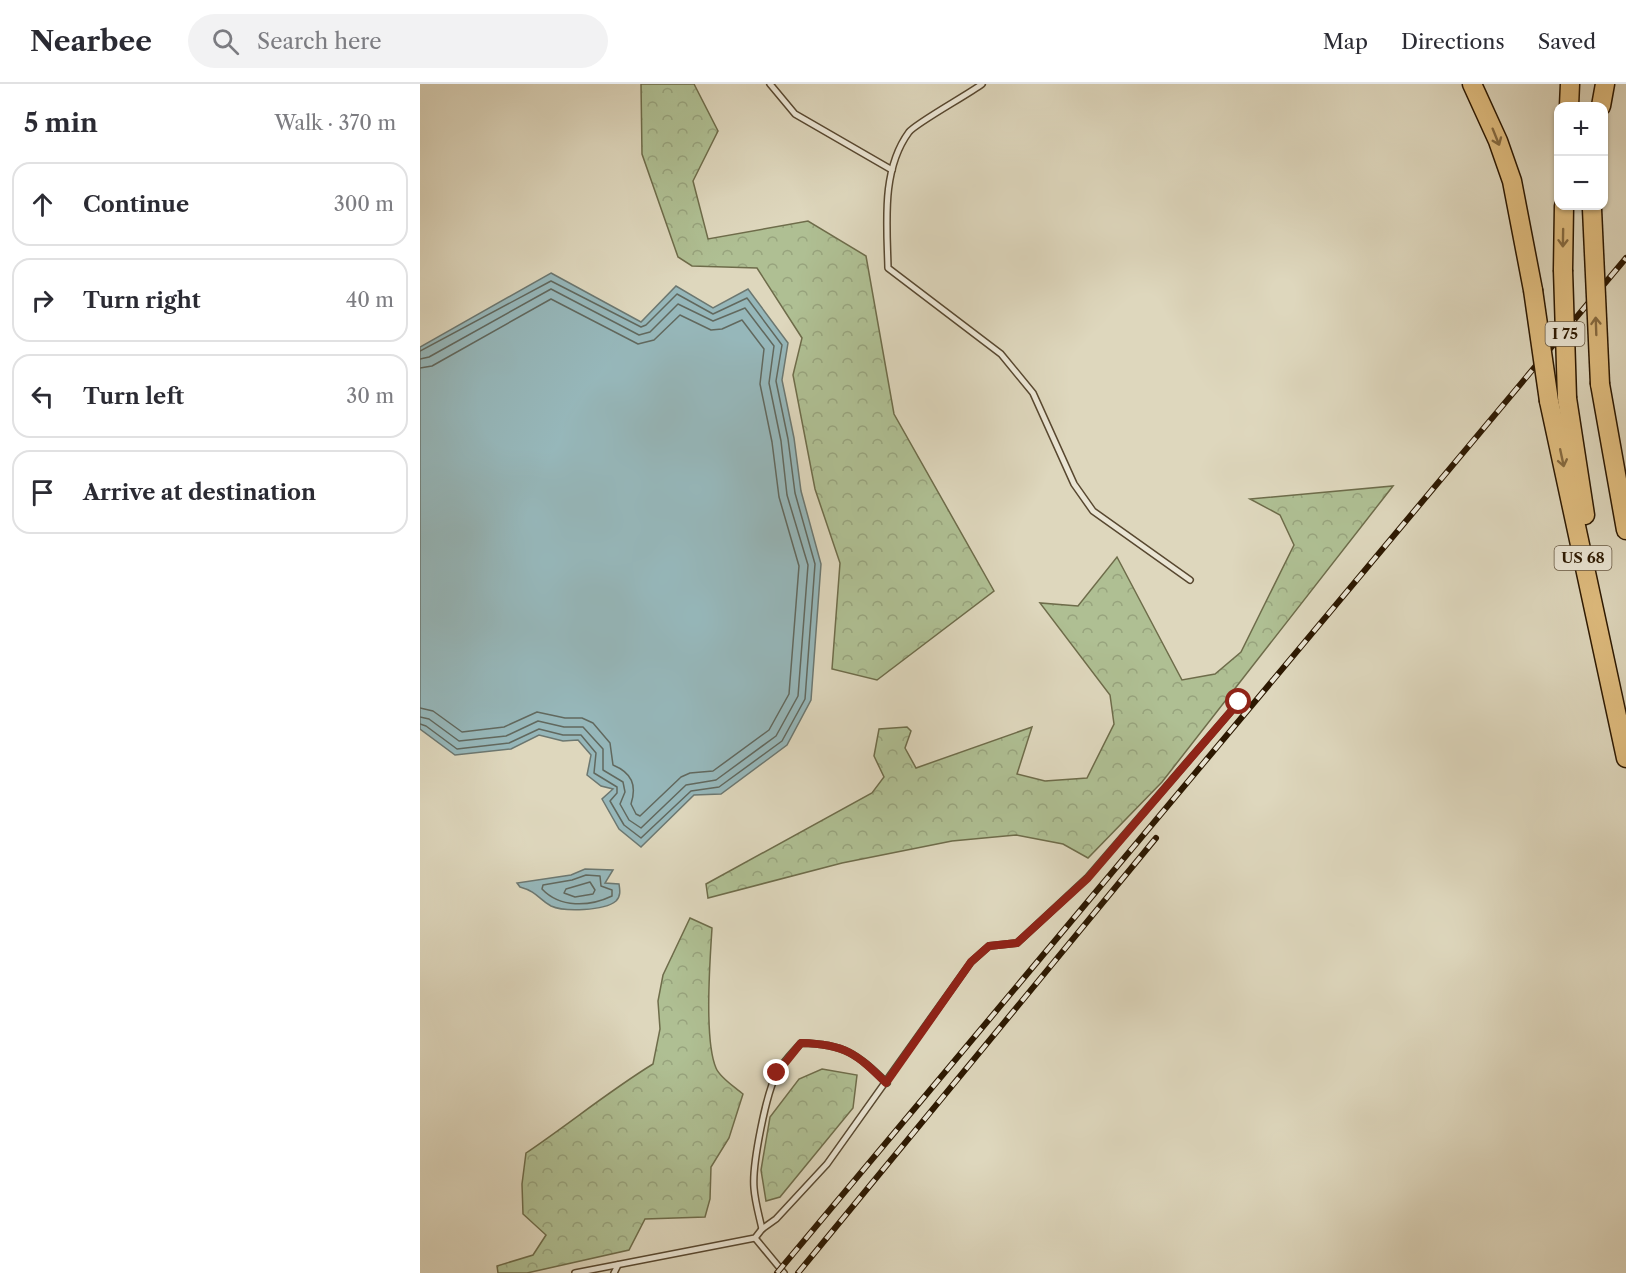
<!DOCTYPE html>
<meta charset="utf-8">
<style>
body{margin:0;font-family:"Libre Caslon Text",serif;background:#f2f2f3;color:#2b2b33}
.controls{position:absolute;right:18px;top:18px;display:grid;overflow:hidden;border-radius:12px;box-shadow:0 2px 4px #0004}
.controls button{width:54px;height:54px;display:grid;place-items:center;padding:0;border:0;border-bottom:2px solid #e1e1e2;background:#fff;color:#2b2b33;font:30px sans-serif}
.stop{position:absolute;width:18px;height:18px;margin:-14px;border:4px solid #8f2418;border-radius:50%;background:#fff}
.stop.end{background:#8f2418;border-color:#fff;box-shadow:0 2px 6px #0008}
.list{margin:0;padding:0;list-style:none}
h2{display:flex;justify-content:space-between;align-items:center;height:78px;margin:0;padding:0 24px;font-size:26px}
h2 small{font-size:20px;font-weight:400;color:#7c7c81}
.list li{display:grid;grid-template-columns:39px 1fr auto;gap:18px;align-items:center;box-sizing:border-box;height:84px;margin:0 12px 12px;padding:0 12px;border:2px solid #e1e1e2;border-radius:18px}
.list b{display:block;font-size:22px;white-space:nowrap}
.list em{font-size:20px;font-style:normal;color:#7c7c81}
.icon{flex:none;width:33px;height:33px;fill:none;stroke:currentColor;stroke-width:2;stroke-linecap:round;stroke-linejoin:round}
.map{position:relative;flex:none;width:1206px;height:1189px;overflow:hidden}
header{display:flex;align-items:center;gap:36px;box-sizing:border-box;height:84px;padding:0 30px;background:#fff;border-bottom:2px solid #e1e1e2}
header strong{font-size:28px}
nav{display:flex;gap:33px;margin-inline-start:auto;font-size:21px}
.search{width:420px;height:54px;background:#f2f2f3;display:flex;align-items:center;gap:15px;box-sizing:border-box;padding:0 21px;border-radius:33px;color:#7c7c81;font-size:22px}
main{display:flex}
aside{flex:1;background:#fff}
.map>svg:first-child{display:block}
.forest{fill:url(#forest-crowns);stroke:#6e6c4a;stroke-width:1.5}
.water{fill:#96b7ba;stroke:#6c7770;stroke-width:1.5}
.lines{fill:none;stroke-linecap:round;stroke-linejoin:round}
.shore{stroke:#61685e;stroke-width:1.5}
.lane-casing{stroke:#584830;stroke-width:8}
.highway-casing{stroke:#2c1801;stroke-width:21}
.lane{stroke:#eae5d4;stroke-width:5}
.highway{stroke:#dfbc7e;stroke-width:18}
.rail-casing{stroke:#2c1801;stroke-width:6}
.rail{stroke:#eae5d4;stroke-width:4;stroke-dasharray:11;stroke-linecap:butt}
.highway-bridge-casing{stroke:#2c1801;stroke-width:21;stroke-linecap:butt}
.highway-bridge{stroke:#dfbc7e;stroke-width:18}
.oneway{stroke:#866a40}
.route{stroke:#8f2418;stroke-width:8}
.labels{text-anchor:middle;stroke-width:4.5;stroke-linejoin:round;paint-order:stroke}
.shield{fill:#eae5d4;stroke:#655640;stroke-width:1.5}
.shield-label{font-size:15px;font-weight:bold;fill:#2c1801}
</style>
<header>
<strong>Nearbee</strong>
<div class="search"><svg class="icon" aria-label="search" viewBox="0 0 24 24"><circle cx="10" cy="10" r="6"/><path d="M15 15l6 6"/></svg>Search here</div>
<nav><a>Map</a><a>Directions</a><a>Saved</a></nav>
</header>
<main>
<aside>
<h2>5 min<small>Walk · 370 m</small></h2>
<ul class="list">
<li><svg class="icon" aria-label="ahead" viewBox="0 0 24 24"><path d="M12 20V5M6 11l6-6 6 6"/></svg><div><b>Continue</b></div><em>300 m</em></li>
<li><svg class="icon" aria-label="right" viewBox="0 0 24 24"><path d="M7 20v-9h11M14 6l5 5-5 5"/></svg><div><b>Turn right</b></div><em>40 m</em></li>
<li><svg class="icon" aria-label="left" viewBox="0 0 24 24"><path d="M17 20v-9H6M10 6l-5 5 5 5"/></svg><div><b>Turn left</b></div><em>30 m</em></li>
<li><svg class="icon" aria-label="arrive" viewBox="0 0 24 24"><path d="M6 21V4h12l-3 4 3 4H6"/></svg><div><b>Arrive at destination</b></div></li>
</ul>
</aside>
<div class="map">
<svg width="1206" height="1189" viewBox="0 0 1206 1189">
<defs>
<pattern id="forest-crowns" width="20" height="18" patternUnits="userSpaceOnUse" patternTransform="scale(1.5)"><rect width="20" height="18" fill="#afbf93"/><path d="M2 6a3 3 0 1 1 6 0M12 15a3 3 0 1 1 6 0" fill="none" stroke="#97a37d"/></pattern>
</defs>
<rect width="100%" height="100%" fill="#ded7bd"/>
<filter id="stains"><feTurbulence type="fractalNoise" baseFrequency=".00333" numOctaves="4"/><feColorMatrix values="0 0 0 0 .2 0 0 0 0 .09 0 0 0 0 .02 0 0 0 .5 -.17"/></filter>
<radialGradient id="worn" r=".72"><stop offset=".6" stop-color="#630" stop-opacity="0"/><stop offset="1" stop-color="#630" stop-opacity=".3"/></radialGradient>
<g class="forest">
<path d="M221 0H274L298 47 273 97 288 155 388 137 446 172 474 330 574 507 457 596 412 585 420 479 395 405 373 291 382 254 337 184 272 182 258 173 222 70Z"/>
<path d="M973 402 742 698 668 774 643 760 596 751 532 757 422 779 288 814 286 800 452 709 464 693 454 672 459 645 487 643 491 647 485 664 496 684 612 643 597 690 625 697 667 694 694 640 690 611 620 519 658 522 697 473 762 596 795 590 821 568 874 461 860 431 830 415Z"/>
<path d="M270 834 292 844C290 876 284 956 296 984 300 994 315 1003 323 1010L309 1054 291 1083 290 1115 285 1133 225 1135 209 1166 107 1189H78L77 1182 113 1171 126 1151 103 1130 102 1100 106 1069C149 1040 189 1007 233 980L240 945 238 917 243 891Z"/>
<path d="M402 985 437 991 433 1024 360 1113 346 1117 341 1086 350 1033 379 995Z"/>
</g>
<g class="water">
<path d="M131 189 221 238 256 202 293 224 328 205 368 259 362 296 374 354 381 407 401 480 391 616 367 661 301 710 274 711 221 763 199 745 182 715 193 705 181 702 167 691 171 671 158 656 143 657 119 651 91 665 35 671 0 645V263Z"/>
<path d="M165 785 193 786 185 799 199 800C200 806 201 812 196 817 184 827 144 828 131 822 118 815 118 808 100 803L97 799 151 791Z"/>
</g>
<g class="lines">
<g class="shore">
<path d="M0 267 131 197 221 243 226 241 257 210 293 230 327 214 362 261 356 297 368 355 375 409 395 480 385 615 362 657 299 703 271 707 221 754 204 741 190 717 197 709V703L174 689 176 669 161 651H143L119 645 89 659 37 665 6 642 0 640"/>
<path d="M0 275 9 273 131 205 219 251 230 248 258 220 293 237 325 224 354 262 349 299 361 357 367 411 388 481 378 612 356 652 296 696 266 701 221 744 209 736 200 720 205 708 203 698 183 686V665L163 643H144L118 637 86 652 39 657 9 635 0 633"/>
<path d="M0 284 12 282 131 215 218 260 234 256 260 231 291 246 302 245 322 236 344 265 340 300 352 358 359 413 379 482 369 610 349 646 293 687 270 689 261 693 220 732 216 730 211 720C217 701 212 689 193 681L190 659 173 639 162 634H145L117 628 84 643 42 648 13 627 0 624"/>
<path d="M166 791 180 792 181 802 192 806V812C169 823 140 824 122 805L123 801 152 796Z"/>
<path d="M170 798 175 806 173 810 155 813 144 809 146 805Z"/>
</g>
<g class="lane-casing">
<g id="lane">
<path d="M350 0 375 30 472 86"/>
<path d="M562 0C549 10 496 39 489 48 461 86 467 140 468 184L581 270 613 309 654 400 673 427 770 496"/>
<path d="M342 1145C339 1131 335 1118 334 1104 332 1081 346 1008 358 987 364 977 373 968 381 959 425 960 437 970 467 999"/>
<path d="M335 1154 364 1189"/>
<path d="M155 1189 335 1154 342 1145 356 1135 407 1080 551 878 569 862 597 859 667 794 819 618"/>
<path d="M194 1189 198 1181"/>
</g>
</g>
<g class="highway-casing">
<g id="highway">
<path d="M1052 0 1078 57 1092 97 1113 206"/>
<path d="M1149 22 1150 0"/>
<path d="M1181 22 1185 0"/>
<path d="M1143 186 1144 122"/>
<path d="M1180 300 1206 446"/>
<path d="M1147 314 1165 431"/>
<path d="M1129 317 1206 674"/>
</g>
</g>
<use href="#lane" class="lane"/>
<use href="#highway" class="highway"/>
<g class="rail-casing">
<g id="rail">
<path d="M357 1189 1206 174"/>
<path d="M378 1189 736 754"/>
</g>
</g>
<use href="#rail" class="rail"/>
<g class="highway-bridge-casing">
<g id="highway-bridge">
<path d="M1172 125 1180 300"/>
<path d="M1143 186 1147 314"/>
<path d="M1113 206 1129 317"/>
</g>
</g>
<use href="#highway-bridge" class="highway-bridge"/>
</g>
<defs><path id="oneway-shaft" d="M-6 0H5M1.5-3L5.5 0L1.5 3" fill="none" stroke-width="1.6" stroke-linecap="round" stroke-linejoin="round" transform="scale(1.5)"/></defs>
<g class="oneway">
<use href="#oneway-shaft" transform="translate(1076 53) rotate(68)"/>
<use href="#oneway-shaft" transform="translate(1143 154) rotate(91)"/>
<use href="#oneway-shaft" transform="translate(1176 242) rotate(-92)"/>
<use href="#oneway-shaft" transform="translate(1142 374) rotate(78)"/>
</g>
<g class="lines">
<path class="route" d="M357 989 381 959C425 960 437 970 466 999L551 878 569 862 597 859 668 794 819 618"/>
</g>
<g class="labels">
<g class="shield">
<rect x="1125.5" y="238" width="39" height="24" rx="4.5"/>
<rect x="1134.5" y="462" width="57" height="24" rx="4.5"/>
</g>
<g class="shield-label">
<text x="1145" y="255">I 75</text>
<text x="1163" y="479">US 68</text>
</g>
</g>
<rect width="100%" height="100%" filter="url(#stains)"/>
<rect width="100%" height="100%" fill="url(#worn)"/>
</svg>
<div class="controls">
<button>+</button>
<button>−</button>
</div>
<div class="stop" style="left:819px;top:618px"></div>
<div class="stop end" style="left:357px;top:989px"></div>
</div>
</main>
